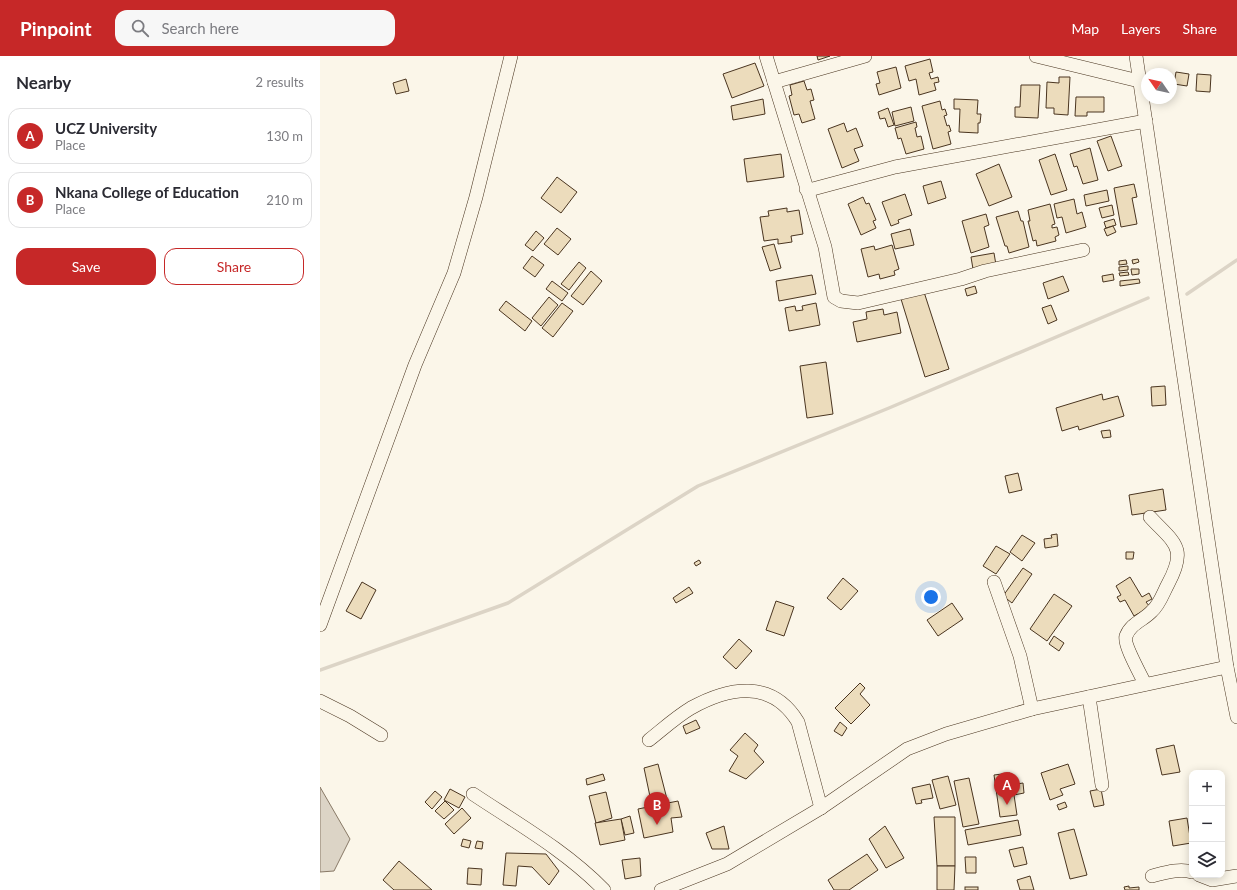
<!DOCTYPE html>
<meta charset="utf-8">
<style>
body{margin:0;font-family:Lato,sans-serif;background:#f7f7f7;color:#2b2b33}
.controls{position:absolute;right:12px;bottom:12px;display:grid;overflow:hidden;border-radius:8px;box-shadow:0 2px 10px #0003}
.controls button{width:36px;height:36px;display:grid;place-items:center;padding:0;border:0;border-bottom:1px solid #e1e1e2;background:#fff;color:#2b2b33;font:20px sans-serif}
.compass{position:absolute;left:821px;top:12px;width:36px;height:36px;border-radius:50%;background:#fff;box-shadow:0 2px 10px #0003;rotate:304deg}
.you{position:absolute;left:611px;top:541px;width:14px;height:14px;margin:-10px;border:3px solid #fff;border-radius:50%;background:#1a73e8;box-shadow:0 0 0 6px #1a73e833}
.badge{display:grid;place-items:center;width:26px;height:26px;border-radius:50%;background:#c62828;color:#fff;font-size:13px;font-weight:700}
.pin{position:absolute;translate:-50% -33px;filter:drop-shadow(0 1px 2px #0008)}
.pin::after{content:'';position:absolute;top:21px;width:14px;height:12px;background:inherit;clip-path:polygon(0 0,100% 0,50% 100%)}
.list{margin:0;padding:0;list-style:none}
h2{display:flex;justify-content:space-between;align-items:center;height:52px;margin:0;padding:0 16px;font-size:17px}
h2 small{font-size:13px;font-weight:400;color:#7c7c81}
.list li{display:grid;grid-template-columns:26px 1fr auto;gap:12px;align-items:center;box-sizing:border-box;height:56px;margin:0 8px 8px;padding:0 8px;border:1px solid #e1e1e2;border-radius:12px}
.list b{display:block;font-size:15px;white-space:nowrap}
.list p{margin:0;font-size:13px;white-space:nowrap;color:#7c7c81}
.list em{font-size:13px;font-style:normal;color:#7c7c81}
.actions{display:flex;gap:8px;padding:12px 16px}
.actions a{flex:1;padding:9px 0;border:1px solid #c62828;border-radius:12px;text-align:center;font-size:14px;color:#c62828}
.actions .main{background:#c62828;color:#fff}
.icon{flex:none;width:22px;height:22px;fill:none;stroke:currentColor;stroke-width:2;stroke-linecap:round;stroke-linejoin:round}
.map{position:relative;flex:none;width:917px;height:834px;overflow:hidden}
header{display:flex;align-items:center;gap:24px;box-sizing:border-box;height:56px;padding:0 20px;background:#c62828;color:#fff}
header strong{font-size:19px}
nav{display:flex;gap:22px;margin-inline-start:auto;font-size:14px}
.search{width:280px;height:36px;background:#f7f7f7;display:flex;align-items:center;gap:10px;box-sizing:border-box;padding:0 14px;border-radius:12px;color:#7c7c81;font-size:15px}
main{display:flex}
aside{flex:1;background:#fff}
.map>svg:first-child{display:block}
.water{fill:#dcd4c6;stroke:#887966}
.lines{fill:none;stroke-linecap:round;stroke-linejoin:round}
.stream{stroke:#dcd4c6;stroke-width:3.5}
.building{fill:#ecdcbc;stroke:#4a3520}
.minor-casing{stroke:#4a3520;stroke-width:14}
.minor{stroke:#fbf6e9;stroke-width:13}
</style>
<header>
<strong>Pinpoint</strong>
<div class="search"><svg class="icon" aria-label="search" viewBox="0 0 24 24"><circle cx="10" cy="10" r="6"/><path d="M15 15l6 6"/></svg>Search here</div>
<nav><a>Map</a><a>Layers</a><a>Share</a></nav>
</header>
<main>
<aside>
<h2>Nearby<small>2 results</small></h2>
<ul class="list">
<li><span class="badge">A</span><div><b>UCZ University</b><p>Place</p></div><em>130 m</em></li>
<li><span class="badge">B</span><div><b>Nkana College of Education</b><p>Place</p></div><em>210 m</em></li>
</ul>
<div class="actions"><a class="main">Save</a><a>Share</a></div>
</aside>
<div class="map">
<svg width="917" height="834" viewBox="0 0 917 834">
<rect width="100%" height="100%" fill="#fbf6e9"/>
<path class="water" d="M0 731 30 783 14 815 0 816Z"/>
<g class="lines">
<g class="stream">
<path d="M867 238 917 204"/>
<path d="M0 614 188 547 378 430 569 352 828 242"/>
</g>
</g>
<g class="building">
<path d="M497 0H510L498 4Z"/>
<path d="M610 3 613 16 609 17 611 23 618 21 619 26 614 27 616 34 599 39 596 23 589 25 585 10Z"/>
<path d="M435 7 444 30 412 42 403 18Z"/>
<path d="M576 11 581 32 559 39 556 28 560 27 557 16Z"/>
<path d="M856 16 869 18 867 30 854 28Z"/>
<path d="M877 18 891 19 890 36 876 35Z"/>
<path d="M739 21H750L748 59 734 58V52H726L727 26 739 27Z"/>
<path d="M86 23 89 35 76 38 73 27Z"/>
<path d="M484 25 487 34 491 33 494 44 490 45 495 63 482 67 479 58 474 59 469 40 472 39 470 29Z"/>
<path d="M701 29H720L718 62 695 61V51H700Z"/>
<path d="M756 41H784V56H767V60H755Z"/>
<path d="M443 43 445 58 413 64 411 50Z"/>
<path d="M634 43 658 44 657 58H661L660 67H658V77L639 76 640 53H634Z"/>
<path d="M620 45 622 54 625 53 627 59 624 60 627 70 629 69 631 75 628 76 631 88 613 93 602 50Z"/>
<path d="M591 51 594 65 575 70 572 56Z"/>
<path d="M568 52 574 69 568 71 565 62 560 63 558 56Z"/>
<path d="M596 66 597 71 595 72 597 81 601 80 604 93 586 98 581 82 578 83 575 72Z"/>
<path d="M524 67 527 76 536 72 543 90 534 93 539 105 522 112 508 73Z"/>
<path d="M791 80 802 110 788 115 777 85Z"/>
<path d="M770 92 778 124 763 128 757 110 754 111 750 98Z"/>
<path d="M461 98 464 121 427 126 424 103Z"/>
<path d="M735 98 747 134 731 139 719 104Z"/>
<path d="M679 108 692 141 669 150 656 118Z"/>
<path d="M237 121 257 136 241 157 221 142Z"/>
<path d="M621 125 626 142 608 148 603 130Z"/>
<path d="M814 128 817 141 812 142 817 168 801 171 794 132Z"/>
<path d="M787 134 789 145 766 150 764 139Z"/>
<path d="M585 138 592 159 578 164 579 167 571 170 562 146Z"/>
<path d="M543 141 546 148 549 147 556 164 553 165 556 172 541 179 528 148Z"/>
<path d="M754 143 757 158 762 156 766 171 746 177 742 161 737 162 734 148Z"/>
<path d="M730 148 735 168 732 169V172L737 171 739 179 735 181 736 185 717 190 716 184 713 185 708 165H710L708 154Z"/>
<path d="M792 149 794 159 782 162 779 152Z"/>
<path d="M467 152V156L479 154 483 178 471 180 472 186 458 188V183L444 185 440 161 449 160 448 155Z"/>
<path d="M698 155 701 165H703L709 191 689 197 687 190H685L676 161Z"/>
<path d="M666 158 669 169 664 171 669 191 651 197 642 165Z"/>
<path d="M794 163 796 169 786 172 784 166Z"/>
<path d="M793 170 796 176 787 180 784 173Z"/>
<path d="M237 172 251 183 238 199 224 188Z"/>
<path d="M590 173 594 189 575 193 571 178Z"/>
<path d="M216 175 224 182 213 195 205 189Z"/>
<path d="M454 188 461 212 450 215 442 191Z"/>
<path d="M572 189 579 213 574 215 575 219 560 223 559 218 548 221 541 193 554 190 555 194Z"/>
<path d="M674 197 676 209 653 213 651 201Z"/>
<path d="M212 200 224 209 215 221 203 212Z"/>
<path d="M818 203 819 206 813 208 812 204Z"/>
<path d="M806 204 807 208 799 209V205Z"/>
<path d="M259 206 266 212 249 234 241 228Z"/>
<path d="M808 210V214L799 215V211Z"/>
<path d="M811 213H819V218L812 219Z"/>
<path d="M271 215 282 225 263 249 251 240Z"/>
<path d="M808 216 809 219 800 220 799 217Z"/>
<path d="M793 218 794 224 783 226 782 220Z"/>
<path d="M492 219 496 238 459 245 456 225Z"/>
<path d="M743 220 749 235 728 243 723 227Z"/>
<path d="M819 223 820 227 800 230V225Z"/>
<path d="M232 225 248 237 242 245 226 233Z"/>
<path d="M655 230 657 237 647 240 645 233Z"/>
<path d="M604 236 629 313 605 321 581 243Z"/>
<path d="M229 241 238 249 221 270 212 262Z"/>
<path d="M186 245 212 265 205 275 179 254Z"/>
<path d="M242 247 253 255 233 281 222 272Z"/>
<path d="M496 247 500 269 469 275 465 252 475 250 476 255 483 254 482 250Z"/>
<path d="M731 249 737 264 728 268 722 252Z"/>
<path d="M563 253 564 259 577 256 581 277 537 286 533 266 547 263 546 256Z"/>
<path d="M506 306 513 358 487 362 480 310Z"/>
<path d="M845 330 846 349 832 350 831 331Z"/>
<path d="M782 338 783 344 798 340 804 360 759 374 758 370 742 375 736 352Z"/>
<path d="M790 374 791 381 783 382 781 375Z"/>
<path d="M698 417 702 434 689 437 685 420Z"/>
<path d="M843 433 846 454 812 459 809 439Z"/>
<path d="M737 478 738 490 725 492 724 483 732 482 731 479Z"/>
<path d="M702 479 715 487 702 505 690 496Z"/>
<path d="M676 490 690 498 676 518 663 510Z"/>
<path d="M806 496H814L813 503H806Z"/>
<path d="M379 504 381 507 376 510 374 507Z"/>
<path d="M703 512 712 518 692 547 683 540Z"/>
<path d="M810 521 822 541 829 537 832 543 826 546 830 551 814 560 805 544 800 546 797 541 801 539 796 530Z"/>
<path d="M523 522 538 535 521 554 507 542Z"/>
<path d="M42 526 56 534 41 563 26 555Z"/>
<path d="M369 531 373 537 356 547 353 542Z"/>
<path d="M734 538 752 550 727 585 710 573Z"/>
<path d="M456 545 474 551 464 580 446 574Z"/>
<path d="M632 547 643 563 618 580 607 564Z"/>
<path d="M734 580 744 587 739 595 729 588Z"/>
<path d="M419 583 432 595 416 613 403 601Z"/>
<path d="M540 627 545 632 540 638 550 649 531 668 515 652Z"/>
<path d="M376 664 380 672 366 678 363 670Z"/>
<path d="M520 666 527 672 522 680 514 675Z"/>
<path d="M425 677 438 689 434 695 444 706 426 723 409 715 418 700 410 694Z"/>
<path d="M854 689 860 716 842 719 836 693Z"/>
<path d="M338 708 348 747 332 750 324 712Z"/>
<path d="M748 708 755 728 740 733 743 739 730 744 721 717Z"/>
<path d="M690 717 691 729 703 727 704 737 694 739 697 759 680 761 674 719Z"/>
<path d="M283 718 285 724 267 729 266 723Z"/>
<path d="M628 720 636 749 620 753 612 724Z"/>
<path d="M649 722 659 768 643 771 634 725Z"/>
<path d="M610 728 613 742 601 744 602 747 596 748 592 732Z"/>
<path d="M130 733 145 741 139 752 124 744Z"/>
<path d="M781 733 784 749 774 751 770 735Z"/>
<path d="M115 735 122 741 112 753 105 746Z"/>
<path d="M286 736 292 762 276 767 269 740Z"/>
<path d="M125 745 134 754 124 763 115 755Z"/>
<path d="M358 745 362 761 351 762 353 776 324 782 318 753Z"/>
<path d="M745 746 747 751 739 754 737 749Z"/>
<path d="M142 752 151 762 134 778 125 768Z"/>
<path d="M310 760 314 777 305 779 301 763Z"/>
<path d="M614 761H635V810H617Z"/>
<path d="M867 762 871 787 853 790 849 765Z"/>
<path d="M301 763 305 784 280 789 275 767Z"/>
<path d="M698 764 701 779 648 789 645 774Z"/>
<path d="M404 770 409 793H392L386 777Z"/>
<path d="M565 770 584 802 566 812 549 783Z"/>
<path d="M754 773 767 819 750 823 738 777Z"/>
<path d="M143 783 151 785 149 792 141 790Z"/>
<path d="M157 785 163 786 162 793 155 792Z"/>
<path d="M703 791 707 808 694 811 689 794Z"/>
<path d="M186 797 226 798 239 815 229 829 212 811 198 810 196 830 183 829Z"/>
<path d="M547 798 558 814 529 834H514L508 824Z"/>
<path d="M645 801H656V817H646Z"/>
<path d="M320 802 321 820 305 823 302 804Z"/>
<path d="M79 805 112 834H74L63 824Z"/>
<path d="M617 810H635L634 834H617Z"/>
<path d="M148 812 162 813 161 829 147 828Z"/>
<path d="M710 820 714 834H700L697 824Z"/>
<path d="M809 830V832L819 831V834H805L804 831Z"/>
<rect x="645" y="831" width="13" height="3"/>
</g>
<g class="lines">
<g class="minor-casing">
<g id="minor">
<path d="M446 0 505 191 514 241 521 245 538 247 641 223 665 215 763 194"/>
<path d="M716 0 819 25"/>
<path d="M816 0 907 611 917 661"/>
<path d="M454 26 545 0"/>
<path d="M486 133 489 134 575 111 826 65"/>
<path d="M674 526 700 600 712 653"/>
<path d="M0 569 95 309 134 217 156 141 191 0"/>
<path d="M825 628C821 619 803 588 806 580 811 567 824 564 832 555 840 548 843 537 848 528 868 491 854 487 830 461"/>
<path d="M769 641 782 729"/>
<path d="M0 645 30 660 61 679"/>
<path d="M329 684C343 673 356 661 371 652 409 631 452 623 478 666L501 752"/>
<path d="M153 738C198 768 246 795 284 834"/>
<path d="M879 819 892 824 917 820"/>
<path d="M832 820C844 817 859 812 872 816"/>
<path d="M341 834 407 808 501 752 587 693 626 678 712 653 907 611"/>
</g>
</g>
<use href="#minor" class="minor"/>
</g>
</svg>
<div class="controls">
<button>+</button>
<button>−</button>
<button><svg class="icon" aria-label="layers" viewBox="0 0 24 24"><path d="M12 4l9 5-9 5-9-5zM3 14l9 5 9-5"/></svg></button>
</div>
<svg class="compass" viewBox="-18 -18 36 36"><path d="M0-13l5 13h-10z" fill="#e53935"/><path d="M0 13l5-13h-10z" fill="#7c7c81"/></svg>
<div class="you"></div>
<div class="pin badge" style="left:687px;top:749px">A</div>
<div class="pin badge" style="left:337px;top:769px">B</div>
</div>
</main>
